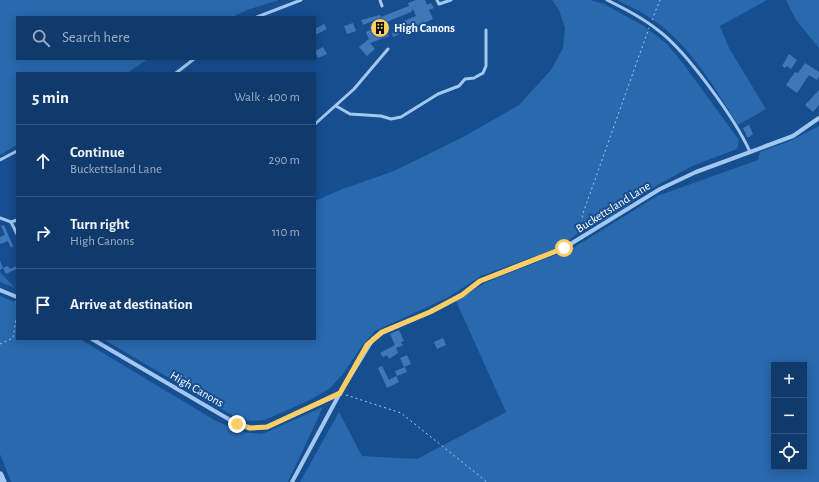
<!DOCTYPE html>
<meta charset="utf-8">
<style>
body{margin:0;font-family:"Alegreya Sans",sans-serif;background:#194172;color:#f1f3f6}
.controls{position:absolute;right:12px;bottom:12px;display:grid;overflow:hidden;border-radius:0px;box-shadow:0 2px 10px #0003}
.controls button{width:36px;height:36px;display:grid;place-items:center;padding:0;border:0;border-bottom:1px solid #30547f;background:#103a6c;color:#f1f3f6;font:20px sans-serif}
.stop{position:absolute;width:12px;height:12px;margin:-9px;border:3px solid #ffce62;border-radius:50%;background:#fff}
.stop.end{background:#ffce62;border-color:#fff;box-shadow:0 1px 4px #0008}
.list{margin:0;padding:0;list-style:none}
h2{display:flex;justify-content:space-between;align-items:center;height:52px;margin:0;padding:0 16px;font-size:17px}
h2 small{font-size:13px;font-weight:400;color:#9cadc2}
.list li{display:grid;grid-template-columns:26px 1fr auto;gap:12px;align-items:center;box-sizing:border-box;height:72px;padding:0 16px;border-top:1px solid #30547f}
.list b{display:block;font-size:15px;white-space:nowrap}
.list p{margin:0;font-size:13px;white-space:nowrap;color:#9cadc2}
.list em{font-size:13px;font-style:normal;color:#9cadc2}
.icon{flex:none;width:22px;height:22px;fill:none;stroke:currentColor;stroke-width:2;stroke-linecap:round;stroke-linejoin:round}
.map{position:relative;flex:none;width:819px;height:482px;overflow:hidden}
.search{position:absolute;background:#103a6c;box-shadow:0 2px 10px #0003;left:16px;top:16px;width:300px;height:44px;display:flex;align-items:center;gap:10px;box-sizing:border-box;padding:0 14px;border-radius:0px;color:#9cadc2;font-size:15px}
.panel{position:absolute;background:#103a6c;box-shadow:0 2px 10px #0003;left:16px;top:72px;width:300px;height:268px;border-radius:0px}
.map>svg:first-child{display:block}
.green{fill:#2969ae;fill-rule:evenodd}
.building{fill:#3f78b8}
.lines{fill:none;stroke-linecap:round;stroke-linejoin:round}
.path{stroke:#a3c8f0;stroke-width:1;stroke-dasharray:2 3;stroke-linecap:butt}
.service{stroke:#a3c8f0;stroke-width:3}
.minor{stroke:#a3c8f0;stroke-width:4}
.tertiary{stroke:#a3c8f0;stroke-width:7}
.route{stroke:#ffce62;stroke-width:5}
.labels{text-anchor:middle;stroke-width:4;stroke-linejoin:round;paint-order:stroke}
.poi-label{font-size:12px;font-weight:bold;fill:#fff;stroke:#164e90;text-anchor:start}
.street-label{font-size:12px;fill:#fff;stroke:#164e90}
</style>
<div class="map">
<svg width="819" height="482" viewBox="0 0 819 482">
<rect width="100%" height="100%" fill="#164e90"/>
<g class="green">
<path d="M0 0H279L247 10 232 17H17V59H148L127 73H17V145L0 155Z"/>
<path d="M552 0H590L604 4 644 26 667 44 682 62 739 140 737 149 692 166 656 186 610 217 578 233 560 247 481 276 447 298 375 331 361 347 343 374 329 389 310 400 265 420 250 421 230 414 103 339H315V201L340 190 394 171 463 137 519 105 551 70 563 48 565 28 559 10Z"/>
<path d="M617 0H767L720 26 729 48 766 109 738 125C717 91 695 54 664 28 650 16 633 8 617 0Z"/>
<path d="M786 0H819V48L796 20Z"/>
<path d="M819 126V482H300L339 412 362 456 417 459 506 412 456 301 485 283 573 248 657 196 758 160 760 152 790 141ZM774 365H804V467H774Z"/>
<path d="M0 272 15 288 0 282Z"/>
<path d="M0 296 17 303V339H80L216 421 242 432 262 434 323 407 288 482H11L0 454Z"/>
</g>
<g class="building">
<path d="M416 0H425L427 5 431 3 434 8 429 10 433 19 393 37 392 33 400 30 397 24 416 16 413 9 411 12 384 23 389 36 370 43 375 49 367 56 359 47 369 39 366 32 378 27 375 20 363 25 361 20 380 15 381 17 409 6 408 3Z"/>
<path d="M353 23 356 31 347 34 344 26Z"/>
<path d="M324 24 327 29 315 35V29Z"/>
<path d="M323 47 327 54 318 58 315 51Z"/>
<path d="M789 54 797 60 791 69 787 66 785 68 782 66Z"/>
<path d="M805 63 819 72V76L817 80 809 75 797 93 786 85 795 72 798 73Z"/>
<path d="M819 90V105L813 112 805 105Z"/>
<path d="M749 125 753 134 749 137H747L743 128Z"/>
<path d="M4 225 13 246 11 248 8 241 1 244 0 243V237L5 235 1 226Z"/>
<path d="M0 261 3 268 0 270Z"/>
<path d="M8 266 10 269 17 266V272L16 269 6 274 3 268Z"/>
<path d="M399 330 404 341 401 342 403 345 396 348 398 353 389 359 387 355 383 357 380 353 395 345 390 334Z"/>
<path d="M443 338 446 345 437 349 434 342Z"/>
<path d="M407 355 411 364 404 367 400 358Z"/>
<path d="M382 366 389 380 396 376 399 382 387 388 378 368Z"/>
<path d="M405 367 407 372 397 376 395 371Z"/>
</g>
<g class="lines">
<g class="path">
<path d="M652 20 660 0"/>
<path d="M588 226 582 216 649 28"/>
<path d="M0 344 13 338 17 313 16 301"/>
<path d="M346 395 401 413 487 482"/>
</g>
<g class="service">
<path d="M380 0 382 6"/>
<path d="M437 0 439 4 451 0"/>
<path d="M607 0C625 9 643 18 659 31 687 52 736 120 750 152"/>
<path d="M257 17 301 0"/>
<path d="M176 73 194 59"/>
<path d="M336 106 350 114 381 116 391 119 401 117 438 94 459 86 465 79 474 78 483 73 486 66V30"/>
<path d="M315 124 354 89 388 49"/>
<path d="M0 160 17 151"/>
<path d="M0 218 11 222 17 220"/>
<path d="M11 222 17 234"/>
</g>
<g class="minor">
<path d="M0 290 17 297"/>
<path d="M92 339 213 410 237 424 250 428 267 427 340 394"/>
<path d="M292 482 340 393 373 339 382 333 430 312 462 295 480 281 564 248 660 189 696 172 793 136 819 118"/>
</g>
<path class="tertiary" d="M0 475 3 482"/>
</g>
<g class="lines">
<path class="route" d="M237 424 250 428 267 427 340 393 367 345 382 332 430 312 462 295 480 281 564 248"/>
</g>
<defs>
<g id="building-disc" transform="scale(1)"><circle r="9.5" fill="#ffce62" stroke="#164e90"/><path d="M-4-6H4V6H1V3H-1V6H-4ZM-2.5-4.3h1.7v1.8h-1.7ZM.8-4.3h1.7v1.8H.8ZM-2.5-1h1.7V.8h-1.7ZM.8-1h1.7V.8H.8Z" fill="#111"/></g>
</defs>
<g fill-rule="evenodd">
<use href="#building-disc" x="380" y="28"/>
</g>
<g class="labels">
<g class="poi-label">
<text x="394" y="32">High Canons</text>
</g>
<g class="street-label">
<text transform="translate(613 207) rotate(-32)" y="4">Buckettsland Lane</text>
<text transform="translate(197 389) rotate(30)" y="4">High Canons</text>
</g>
</g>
</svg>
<div class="controls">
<button>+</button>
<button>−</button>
<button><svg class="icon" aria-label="locate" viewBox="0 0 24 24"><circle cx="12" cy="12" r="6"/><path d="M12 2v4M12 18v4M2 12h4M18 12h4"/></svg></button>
</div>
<div class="stop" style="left:564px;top:248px"></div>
<div class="stop end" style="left:237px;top:424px"></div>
<div class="search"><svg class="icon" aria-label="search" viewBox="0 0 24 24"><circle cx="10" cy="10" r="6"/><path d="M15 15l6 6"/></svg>Search here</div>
<section class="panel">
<h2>5 min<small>Walk · 400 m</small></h2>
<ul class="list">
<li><svg class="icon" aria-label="ahead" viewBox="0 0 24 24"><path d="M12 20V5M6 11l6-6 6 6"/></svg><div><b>Continue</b><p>Buckettsland Lane</p></div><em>290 m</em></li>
<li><svg class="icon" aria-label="right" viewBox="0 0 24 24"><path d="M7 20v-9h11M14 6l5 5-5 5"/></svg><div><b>Turn right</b><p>High Canons</p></div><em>110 m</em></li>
<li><svg class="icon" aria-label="arrive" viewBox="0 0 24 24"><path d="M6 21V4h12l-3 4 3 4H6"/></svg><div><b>Arrive at destination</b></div></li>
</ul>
</section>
</div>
